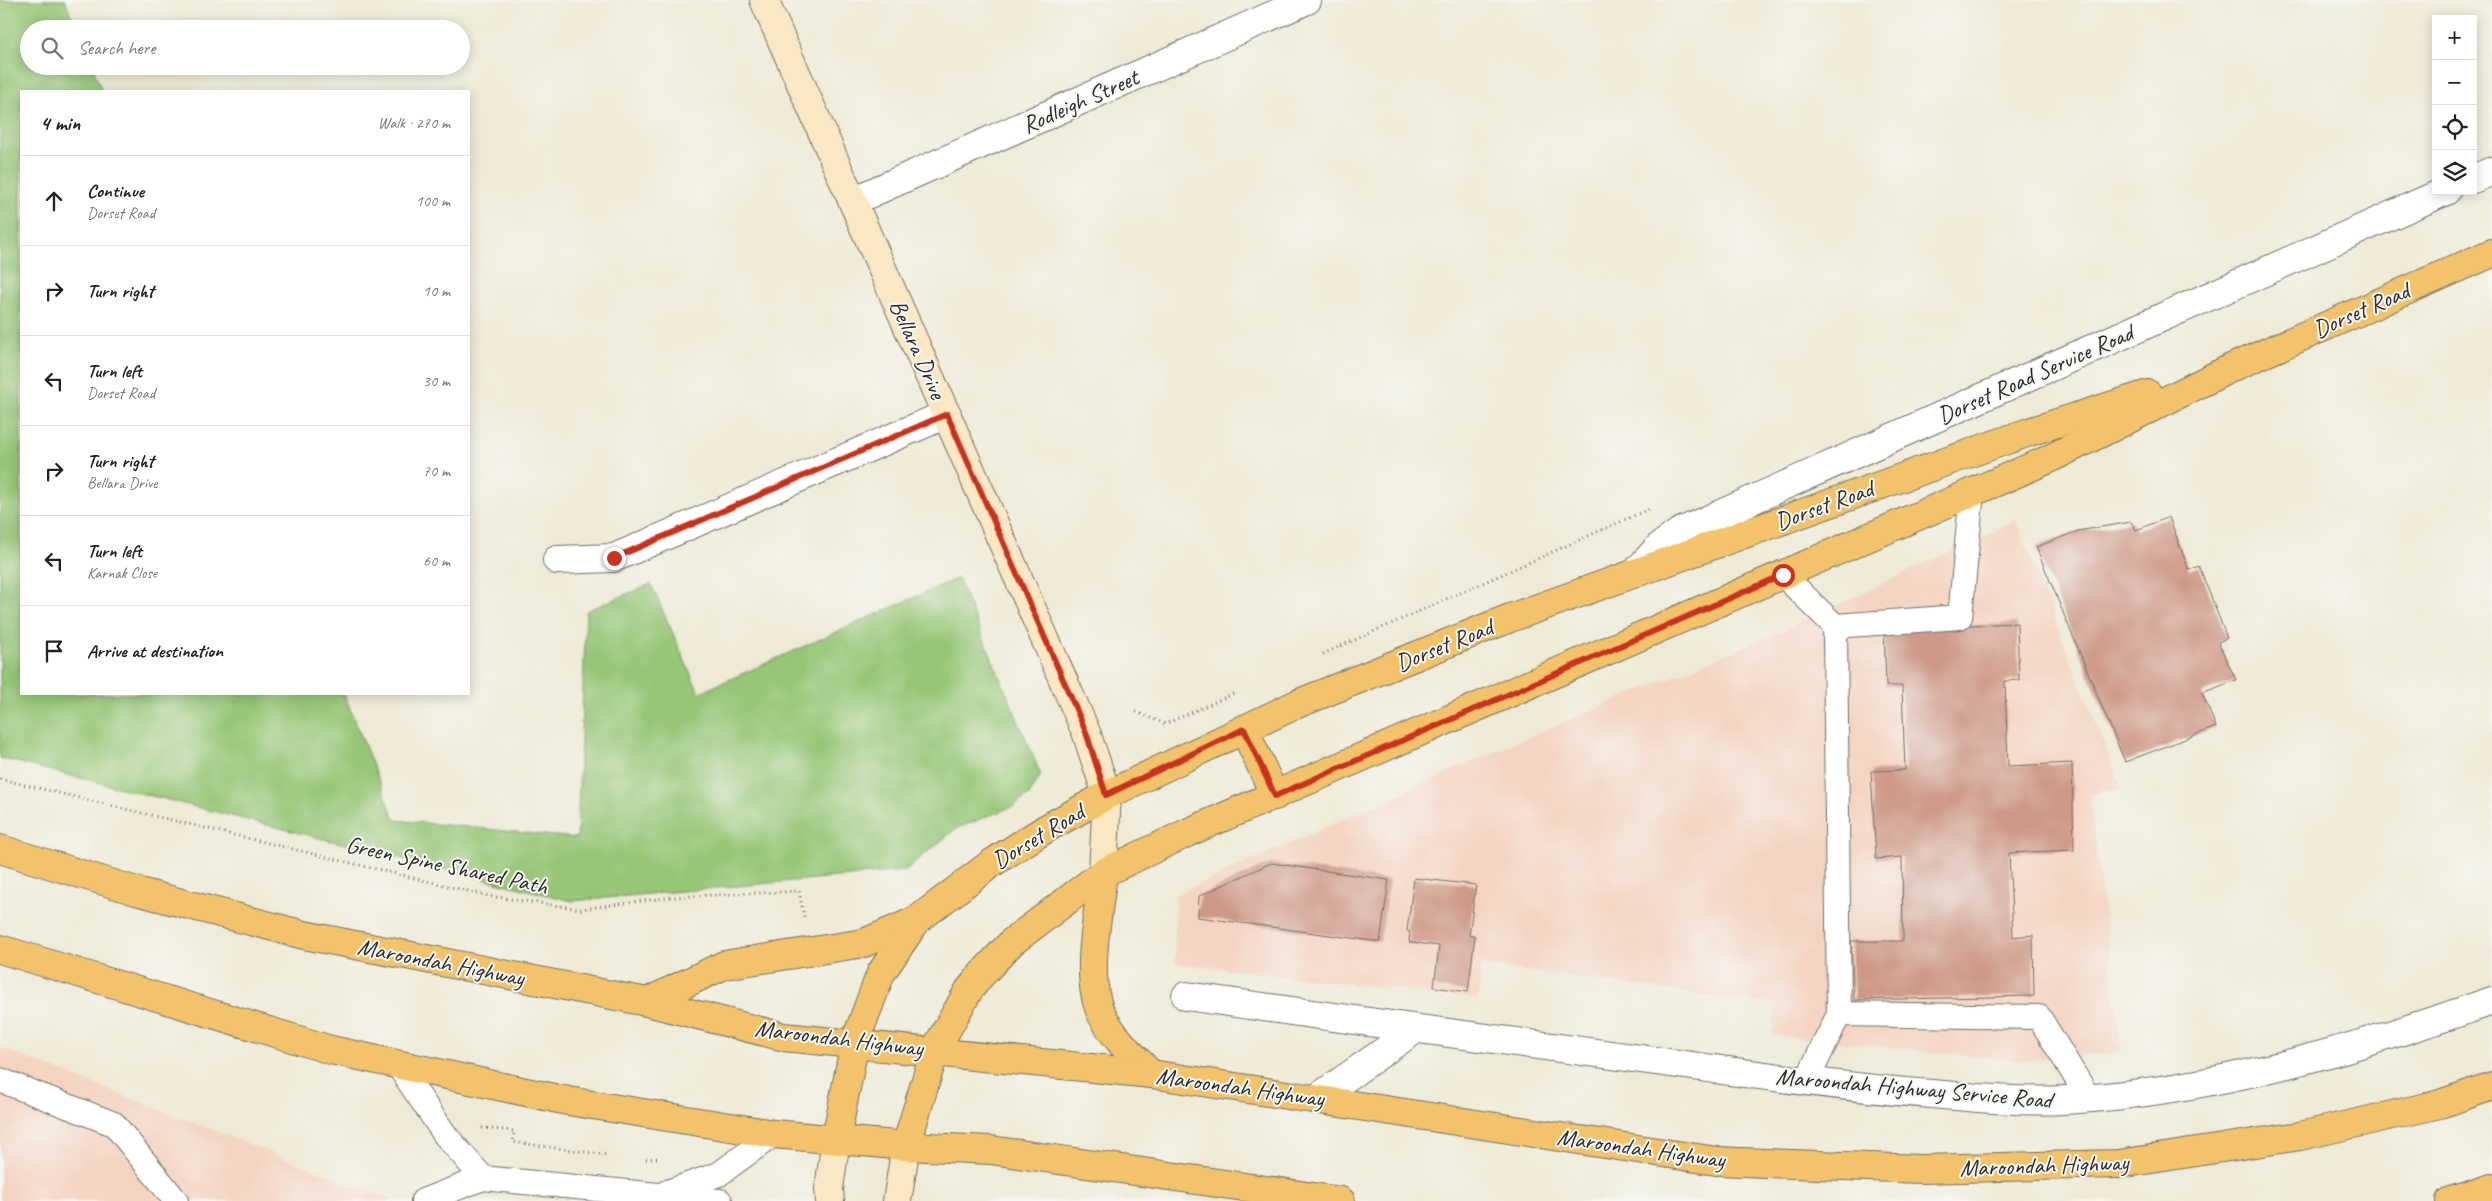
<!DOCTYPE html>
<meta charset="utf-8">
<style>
body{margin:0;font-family:Caveat,sans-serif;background:#f6f6f6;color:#222}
.controls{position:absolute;right:15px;top:15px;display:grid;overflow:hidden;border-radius:0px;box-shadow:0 2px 12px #0003}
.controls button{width:45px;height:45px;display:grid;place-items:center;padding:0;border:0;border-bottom:1px solid #e0e0e0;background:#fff;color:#222;font:25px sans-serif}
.stop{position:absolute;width:15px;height:15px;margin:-11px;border:4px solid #c8321e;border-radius:50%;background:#fff}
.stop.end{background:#c8321e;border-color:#fff;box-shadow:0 1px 5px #0008}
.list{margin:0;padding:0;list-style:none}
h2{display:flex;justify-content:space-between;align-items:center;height:65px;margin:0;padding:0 20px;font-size:21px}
h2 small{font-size:16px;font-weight:400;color:#767676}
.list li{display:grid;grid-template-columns:32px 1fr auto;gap:15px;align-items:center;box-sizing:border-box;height:90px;padding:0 20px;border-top:1px solid #e0e0e0}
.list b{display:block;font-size:19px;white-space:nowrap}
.list p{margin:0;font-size:16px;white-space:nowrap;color:#767676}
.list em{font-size:16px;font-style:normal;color:#767676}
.icon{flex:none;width:28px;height:28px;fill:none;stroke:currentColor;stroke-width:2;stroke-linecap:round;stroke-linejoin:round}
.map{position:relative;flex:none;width:2492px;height:1201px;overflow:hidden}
.search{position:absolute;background:#fff;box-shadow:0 2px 12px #0003;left:20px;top:20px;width:450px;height:55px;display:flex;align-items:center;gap:12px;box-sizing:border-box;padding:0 18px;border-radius:28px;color:#767676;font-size:19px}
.panel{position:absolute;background:#fff;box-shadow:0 2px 12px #0003;left:20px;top:90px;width:450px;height:605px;border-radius:0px}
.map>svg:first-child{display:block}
.built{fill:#f4d3c0}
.green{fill:#96c676;stroke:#607850}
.building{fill:#ce9886}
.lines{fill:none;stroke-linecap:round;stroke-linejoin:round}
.service-casing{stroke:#6f6e66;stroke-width:26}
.minor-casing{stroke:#6f6e66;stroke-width:30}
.secondary-casing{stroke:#6f6e66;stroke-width:30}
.primary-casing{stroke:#6f6e66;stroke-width:30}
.trunk-casing{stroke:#6f6e66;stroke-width:30}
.path{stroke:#6f6e66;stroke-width:3;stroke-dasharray:1 4;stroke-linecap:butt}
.service{stroke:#fff;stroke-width:24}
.minor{stroke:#fff;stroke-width:28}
.secondary{stroke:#fae7c3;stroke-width:28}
.primary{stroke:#f2c36a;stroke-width:28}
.trunk{stroke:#f2c36a;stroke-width:28}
.route{stroke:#c8321e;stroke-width:6}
.labels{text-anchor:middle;stroke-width:4;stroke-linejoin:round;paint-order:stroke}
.street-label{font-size:24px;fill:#2b2b2b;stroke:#f6f6f2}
</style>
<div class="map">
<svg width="2492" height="1201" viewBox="0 0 2492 1201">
<rect width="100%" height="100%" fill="#f6f6f2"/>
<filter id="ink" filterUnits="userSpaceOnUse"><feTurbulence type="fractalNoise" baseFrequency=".02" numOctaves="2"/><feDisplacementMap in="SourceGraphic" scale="10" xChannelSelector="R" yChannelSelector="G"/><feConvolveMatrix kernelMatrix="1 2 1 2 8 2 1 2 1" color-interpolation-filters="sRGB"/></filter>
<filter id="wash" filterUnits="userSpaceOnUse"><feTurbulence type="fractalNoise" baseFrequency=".0096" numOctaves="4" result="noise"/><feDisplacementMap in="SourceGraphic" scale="20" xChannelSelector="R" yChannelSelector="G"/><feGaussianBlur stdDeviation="1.12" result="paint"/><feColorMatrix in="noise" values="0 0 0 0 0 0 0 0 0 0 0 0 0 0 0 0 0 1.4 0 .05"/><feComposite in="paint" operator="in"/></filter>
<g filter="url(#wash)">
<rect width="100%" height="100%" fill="#eeead5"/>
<g class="built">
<path d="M2016 521 2122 789 2089 794 2122 1052 2020 1061 1772 1035 1775 1005 1481 965 1478 999 1175 963V895L1500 749 1782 631Z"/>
<path d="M0 1048 396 1201H0Z"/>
</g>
<path class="green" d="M0 0H65L76 29H29V66H92L102 91H21V694H344L395 820 577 838 586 611 651 584 699 693 958 578 1041 775 1029 795 1014 806 957 828 904 871 572 901 0 758Z"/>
<g id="blocks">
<g class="building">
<path d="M2169 517 2189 570 2199 566 2227 638 2218 642 2236 680 2202 693 2216 727 2125 762 2036 547 2078 531 2131 522 2136 530Z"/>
<path d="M2017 623 2019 680 2005 681 2008 766 2072 763 2074 850 2009 853 2013 937 2033 935 2034 996 1854 1000 1851 941H1903L1902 857 1876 859 1871 771 1905 770 1902 686H1886L1884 629Z"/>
<path d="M1271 863 1389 880 1380 942 1198 917 1199 896Z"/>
<path d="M1414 878 1476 885 1469 936H1475L1468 992 1434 987 1439 946 1409 942 1410 932 1407 931Z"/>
</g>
</g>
</g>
<g filter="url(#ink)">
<use href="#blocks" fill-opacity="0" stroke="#6f6e66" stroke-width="1"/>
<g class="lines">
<g class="service-casing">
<g id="service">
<path d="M1783 575 1835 626 1960 617 1972 492"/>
<path d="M1835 626 1839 1014"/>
<path d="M397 1064 446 1136 483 1178 720 1201"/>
<path d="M0 1080 114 1124 176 1201"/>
<path d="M1806 1082 1839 1014 2039 1017 2088 1097"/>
<path d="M667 1192 719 1174 774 1134"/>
<path d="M423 1201 483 1178"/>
</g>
</g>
<g class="minor-casing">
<g id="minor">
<path d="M2473 179 2492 171"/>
<path d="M853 201 1307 0"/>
<path d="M557 560 614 558 947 414"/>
<path d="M1635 573 1659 547 1680 532 2446 191"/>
<path d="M1186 996C1357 1021 1529 1044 1700 1067 1778 1078 1854 1088 1932 1094 1976 1098 2021 1102 2065 1100 2212 1092 2354 1049 2492 1001"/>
<path d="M1317 1098 1416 1029"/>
</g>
</g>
<g class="secondary-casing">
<g id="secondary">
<path d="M764 0 1086 732 1107 795 1103 873"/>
<path d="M830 1201 829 1189 836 1139"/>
<path d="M897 1201 906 1146"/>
</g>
</g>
<g class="primary-casing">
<g id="primary">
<path d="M1244 729 1275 796"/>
<path d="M1103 873C1099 913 1083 978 1102 1015 1114 1038 1133 1056 1151 1074"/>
<path d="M647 1002 724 965 864 943 917 920"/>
<path d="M836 1139 855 1042 881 973 917 920 992 863 1047 828 1107 795 1297 704 1510 618 2029 432 2148 394"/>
<path d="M906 1146 935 1050 969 990 982 974 1012 942 1103 873 1189 832 2047 460 2231 368 2492 253"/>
</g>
</g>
<g class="trunk-casing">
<g id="trunk">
<path d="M0 849 136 891 304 935 647 1002 784 1037 1151 1074 1716 1161 1921 1169 2119 1164 2300 1136 2440 1104 2492 1086"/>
<path d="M0 949 331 1050 568 1101 774 1134 906 1146 991 1150 1341 1201"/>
<path d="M2450 1201 2492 1188"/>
</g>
</g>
<g class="path">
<path d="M1323 654 1649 509"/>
<path d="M1136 712 1165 724 1235 693"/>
<path d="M0 779 489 896 581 909 673 897 799 891 804 917"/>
<path d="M482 1128 514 1131 513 1142 608 1155"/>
<path d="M646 1159 660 1158"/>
</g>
<use href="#service" class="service"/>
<use href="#minor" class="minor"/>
<use href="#secondary" class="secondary"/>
<use href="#primary" class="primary"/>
<use href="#trunk" class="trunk"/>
</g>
</g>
<g class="lines" filter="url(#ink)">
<path class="route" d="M614 558 947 414 1086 732 1106 795 1244 729 1275 796 1783 575"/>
</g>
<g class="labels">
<g class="street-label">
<text transform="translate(1080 101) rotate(-24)" y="8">Rodleigh Street</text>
<text transform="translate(2361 310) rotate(-24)" y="8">Dorset Road</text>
<text transform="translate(918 349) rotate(66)" y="8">Bellara Drive</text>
<text transform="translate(2035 374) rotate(-24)" y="8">Dorset Road Service Road</text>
<text transform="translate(1824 505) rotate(-20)" y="8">Dorset Road</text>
<text transform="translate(1444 645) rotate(-22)" y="8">Dorset Road</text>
<text transform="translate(1038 836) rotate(-31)" y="8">Dorset Road</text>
<text transform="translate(447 865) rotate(12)" y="8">Green Spine Shared Path</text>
<text transform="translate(441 962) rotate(11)" y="8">Maroondah Highway</text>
<text transform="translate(839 1038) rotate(7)" y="8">Maroondah Highway</text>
<text transform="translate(1240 1087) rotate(8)" y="8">Maroondah Highway</text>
<text transform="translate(1914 1088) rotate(5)" y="8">Maroondah Highway Service Road</text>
<text transform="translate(1641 1148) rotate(8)" y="8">Maroondah Highway</text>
<text transform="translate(2044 1165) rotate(-2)" y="8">Maroondah Highway</text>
</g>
</g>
</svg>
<div class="controls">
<button>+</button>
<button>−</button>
<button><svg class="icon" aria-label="locate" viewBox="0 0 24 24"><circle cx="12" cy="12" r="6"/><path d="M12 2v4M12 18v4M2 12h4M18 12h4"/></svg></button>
<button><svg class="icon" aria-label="layers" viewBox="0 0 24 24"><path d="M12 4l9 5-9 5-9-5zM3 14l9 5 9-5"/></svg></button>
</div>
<div class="stop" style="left:1783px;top:575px"></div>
<div class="stop end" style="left:614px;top:558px"></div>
<div class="search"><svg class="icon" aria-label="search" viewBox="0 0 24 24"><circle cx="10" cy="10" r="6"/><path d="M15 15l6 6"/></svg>Search here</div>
<section class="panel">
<h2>4 min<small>Walk · 270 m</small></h2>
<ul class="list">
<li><svg class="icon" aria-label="ahead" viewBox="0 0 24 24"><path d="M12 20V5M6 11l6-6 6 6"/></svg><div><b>Continue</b><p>Dorset Road</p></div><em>100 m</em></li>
<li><svg class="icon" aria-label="right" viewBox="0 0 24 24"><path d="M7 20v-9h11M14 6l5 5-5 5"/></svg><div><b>Turn right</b></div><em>10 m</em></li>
<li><svg class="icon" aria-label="left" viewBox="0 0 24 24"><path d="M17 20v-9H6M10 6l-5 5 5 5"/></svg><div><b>Turn left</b><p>Dorset Road</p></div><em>30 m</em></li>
<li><svg class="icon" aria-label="right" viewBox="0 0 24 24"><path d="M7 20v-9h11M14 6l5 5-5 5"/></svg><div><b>Turn right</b><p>Bellara Drive</p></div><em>70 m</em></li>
<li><svg class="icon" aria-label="left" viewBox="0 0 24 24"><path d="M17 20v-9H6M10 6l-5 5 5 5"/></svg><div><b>Turn left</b><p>Karnak Close</p></div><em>60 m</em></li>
<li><svg class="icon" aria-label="arrive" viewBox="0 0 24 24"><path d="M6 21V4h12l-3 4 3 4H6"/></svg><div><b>Arrive at destination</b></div></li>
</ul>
</section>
</div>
